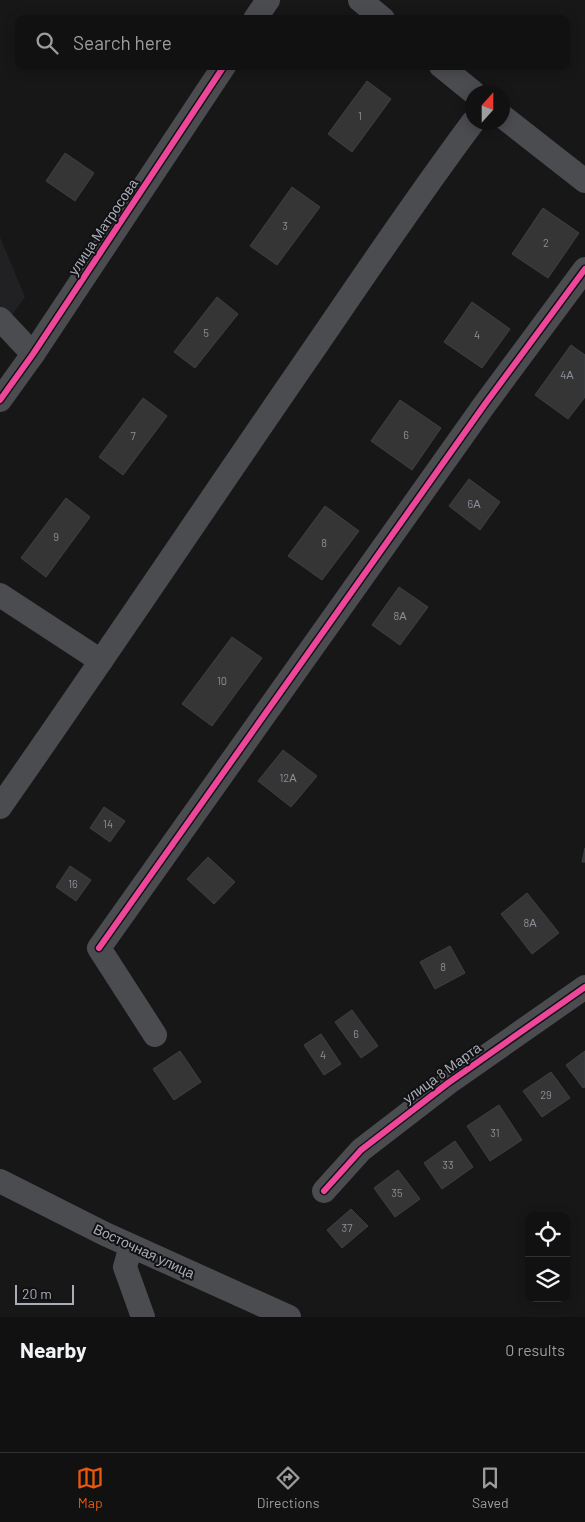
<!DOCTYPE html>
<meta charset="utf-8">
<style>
body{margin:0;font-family:Barlow,sans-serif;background:#1a1a1a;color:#f1f3f6}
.controls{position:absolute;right:15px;bottom:15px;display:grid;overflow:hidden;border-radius:10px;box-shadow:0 2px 12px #0003}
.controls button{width:45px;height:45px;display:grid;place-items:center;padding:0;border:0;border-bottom:1px solid #303131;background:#111;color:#f1f3f6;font:25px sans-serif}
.compass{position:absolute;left:465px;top:85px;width:45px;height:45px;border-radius:50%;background:#111;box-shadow:0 2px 12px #0003;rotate:21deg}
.scale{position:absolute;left:15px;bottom:12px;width:59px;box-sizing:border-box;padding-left:5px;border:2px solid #a8adb8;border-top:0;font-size:14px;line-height:18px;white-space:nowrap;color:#a8adb8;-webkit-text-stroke:4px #111113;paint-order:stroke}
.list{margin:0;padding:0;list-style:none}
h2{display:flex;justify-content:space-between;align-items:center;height:65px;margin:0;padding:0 20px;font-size:21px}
h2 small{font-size:16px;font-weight:400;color:#9c9d9f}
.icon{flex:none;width:28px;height:28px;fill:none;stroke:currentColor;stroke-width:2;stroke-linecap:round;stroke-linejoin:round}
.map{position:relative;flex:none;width:585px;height:1317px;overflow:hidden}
.search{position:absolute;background:#111;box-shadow:0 2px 12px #0003;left:15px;right:15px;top:15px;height:55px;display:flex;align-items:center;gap:12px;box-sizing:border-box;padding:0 18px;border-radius:10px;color:#9c9d9f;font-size:19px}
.sheet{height:135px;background:#111}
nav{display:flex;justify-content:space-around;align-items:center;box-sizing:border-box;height:70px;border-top:1px solid #303131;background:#111;font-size:14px;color:#9c9d9f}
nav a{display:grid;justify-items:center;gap:2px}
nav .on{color:#ea580c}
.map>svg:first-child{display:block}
.built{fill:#212123}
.building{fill:#353536;stroke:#3f4043}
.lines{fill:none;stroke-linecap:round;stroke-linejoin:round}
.minor{stroke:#4b4c50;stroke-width:24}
.cycleway-casing{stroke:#111113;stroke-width:9}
.cycleway{stroke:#ed469a;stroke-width:6}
.labels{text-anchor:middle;stroke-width:4;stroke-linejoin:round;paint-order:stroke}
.number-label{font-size:11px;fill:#8b8f98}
.street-label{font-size:14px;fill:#a8adb8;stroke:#111113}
</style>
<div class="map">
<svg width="585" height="1317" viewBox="0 0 585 1317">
<rect width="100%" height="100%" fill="#171717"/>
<path class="built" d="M0 237 25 297 0 331Z"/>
<g class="building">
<path d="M367 81 391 99 352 152 328 134Z"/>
<path d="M65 153 94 173 75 201 46 181Z"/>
<path d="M292 187 320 207 277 265 250 246Z"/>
<path d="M543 208 579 233 548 278 512 254Z"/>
<path d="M217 297 238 314 195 368 174 352Z"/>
<path d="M472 302 510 329 482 368 444 342Z"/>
<path d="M571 345 585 355V397L568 419 535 395Z"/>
<path d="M143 398 167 416 123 475 99 457Z"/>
<path d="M400 400 441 428 412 470 371 441Z"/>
<path d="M469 479 500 502 480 530 449 506Z"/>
<path d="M66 498 90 517 46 577 21 558Z"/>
<path d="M325 506 359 531 322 580 288 556Z"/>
<path d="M399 587 428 607 400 645 372 625Z"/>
<path d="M232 637 262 658 212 726 182 704Z"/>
<path d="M283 750 317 776 291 807 258 781Z"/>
<path d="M104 807 125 821 110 842 90 828Z"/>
<path d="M585 848V862H582Z"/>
<path d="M208 857 235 882 214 904 187 879Z"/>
<path d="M70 866 91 880 76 901 56 887Z"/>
<path d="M527 893 559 933 532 954 501 914Z"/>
<path d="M450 946 465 973 435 989 420 962Z"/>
<path d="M352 1010 378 1046 361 1058 335 1022Z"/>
<path d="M321 1034 341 1064 324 1075 304 1045Z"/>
<path d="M180 1051 201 1082 174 1100 153 1069Z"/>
<path d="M585 1051V1087L583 1088 566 1065Z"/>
<path d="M551 1072 570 1098 542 1117 523 1091Z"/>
<path d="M499 1105 522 1140 490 1161 467 1126Z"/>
<path d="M455 1141 473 1167 442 1189 424 1163Z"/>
<path d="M398 1170 420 1199 395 1217 374 1188Z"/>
<path d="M351 1209 368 1226 342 1248 327 1230Z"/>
</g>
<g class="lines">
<g class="minor">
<path d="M360 0 383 19"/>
<path d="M255 19 268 0"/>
<path d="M441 66 473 92"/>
<path d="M502 116 585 181"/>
<path d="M0 319 33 354"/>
<path d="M0 400 33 354 224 66"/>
<path d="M0 595 101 661"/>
<path d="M0 807C103 660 203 510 305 362 360 282 414 201 473 122"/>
<path d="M155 1035 99 948 485 404 585 269"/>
<path d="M0 1181 105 1234 289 1317"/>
<path d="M324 1191 361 1150 448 1083 585 987"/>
<path d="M131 1246 125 1267 143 1317"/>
</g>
<g class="cycleway-casing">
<g id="cycleway">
<path d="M0 400 33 354 224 66"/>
<path d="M99 948 485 404 585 269"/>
<path d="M324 1191 361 1150 448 1083 585 987"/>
</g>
</g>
<use href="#cycleway" class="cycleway"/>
</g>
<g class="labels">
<g class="number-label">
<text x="360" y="120">1</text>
<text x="285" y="230">3</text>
<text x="546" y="247">2</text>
<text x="206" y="337">5</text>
<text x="477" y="339">4</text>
<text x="567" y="379">4А</text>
<text x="406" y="439">6</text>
<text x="133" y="440">7</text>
<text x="474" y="508">6А</text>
<text x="56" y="541">9</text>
<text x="324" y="547">8</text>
<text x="400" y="620">8А</text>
<text x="222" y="685">10</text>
<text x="288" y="782">12А</text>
<text x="108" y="828">14</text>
<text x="73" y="888">16</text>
<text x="530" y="927">8А</text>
<text x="443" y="971">8</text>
<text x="356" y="1038">6</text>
<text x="323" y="1059">4</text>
<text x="546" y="1099">29</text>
<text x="495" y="1137">31</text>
<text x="448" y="1169">33</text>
<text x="397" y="1197">35</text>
<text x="347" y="1232">37</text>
</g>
<g class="street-label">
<text transform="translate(103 227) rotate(-56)" y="5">улица Матросова</text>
<text transform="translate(442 1073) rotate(-36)" y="5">улица 8 Марта</text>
<text transform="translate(144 1251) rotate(25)" y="5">Восточная улица</text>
</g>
</g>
</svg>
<div class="controls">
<button><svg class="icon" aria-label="locate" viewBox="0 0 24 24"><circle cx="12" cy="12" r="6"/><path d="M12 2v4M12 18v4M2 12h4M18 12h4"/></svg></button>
<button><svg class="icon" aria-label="layers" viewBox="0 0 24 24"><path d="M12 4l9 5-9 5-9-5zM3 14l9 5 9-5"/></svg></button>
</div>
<svg class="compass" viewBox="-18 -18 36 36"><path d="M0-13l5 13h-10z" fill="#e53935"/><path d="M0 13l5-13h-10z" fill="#9c9d9f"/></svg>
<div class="scale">20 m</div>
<div class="search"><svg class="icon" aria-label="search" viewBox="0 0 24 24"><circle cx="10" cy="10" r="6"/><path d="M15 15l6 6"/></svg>Search here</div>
</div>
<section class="sheet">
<h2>Nearby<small>0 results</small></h2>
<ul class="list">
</ul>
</section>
<nav>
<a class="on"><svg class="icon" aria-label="map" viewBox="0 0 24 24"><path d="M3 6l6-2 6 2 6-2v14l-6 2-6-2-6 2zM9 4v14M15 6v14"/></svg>Map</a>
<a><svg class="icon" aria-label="directions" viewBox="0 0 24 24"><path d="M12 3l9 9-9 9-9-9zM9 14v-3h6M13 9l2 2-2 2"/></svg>Directions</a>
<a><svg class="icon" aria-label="saved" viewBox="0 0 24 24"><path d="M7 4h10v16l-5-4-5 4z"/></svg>Saved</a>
</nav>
